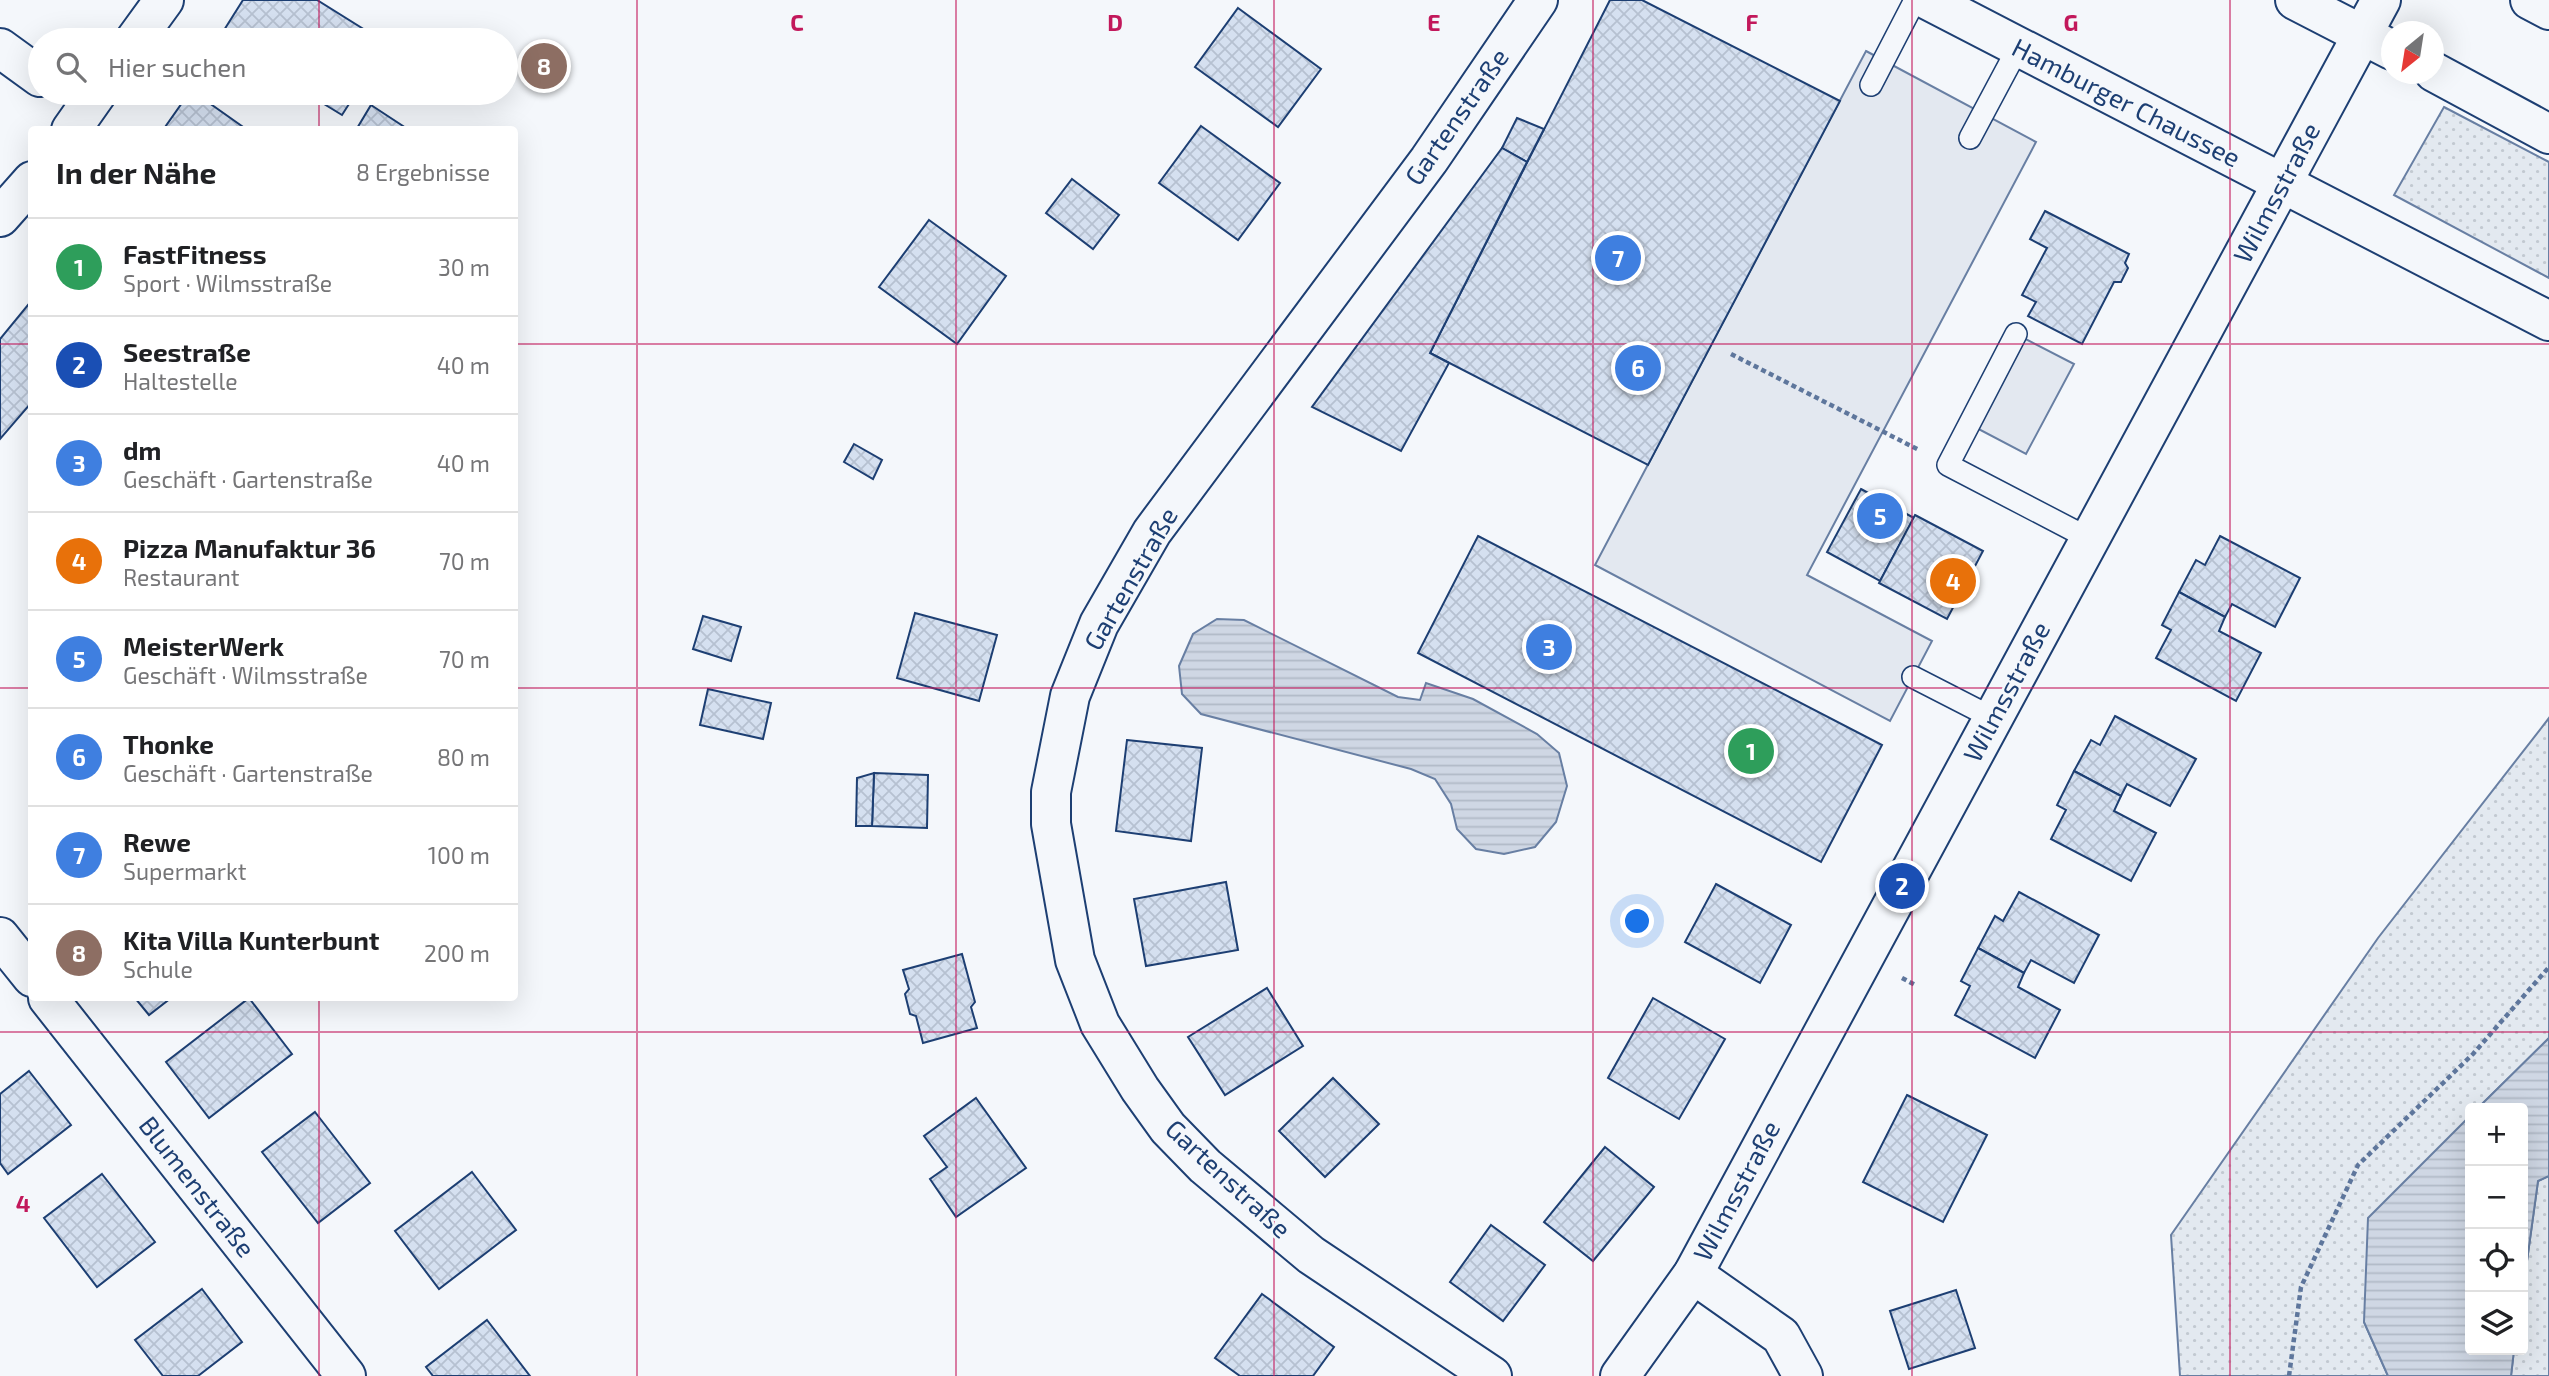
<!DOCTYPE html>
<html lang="de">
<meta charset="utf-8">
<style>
body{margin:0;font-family:"Exo 2",sans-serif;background:#f6f6f6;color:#202124}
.controls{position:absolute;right:21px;bottom:21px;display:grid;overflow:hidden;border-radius:7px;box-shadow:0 7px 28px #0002}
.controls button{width:63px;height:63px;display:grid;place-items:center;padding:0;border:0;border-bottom:2px solid #e0e0e0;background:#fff;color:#202124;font:35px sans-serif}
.compass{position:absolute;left:2381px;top:21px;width:63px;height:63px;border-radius:50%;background:#fff;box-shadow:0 7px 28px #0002;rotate:210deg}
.you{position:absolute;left:1638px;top:922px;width:24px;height:24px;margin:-18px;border:5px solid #fff;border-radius:50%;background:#1a73e8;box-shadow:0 0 0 10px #1a73e833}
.badge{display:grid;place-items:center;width:46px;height:46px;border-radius:50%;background:#b45309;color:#fff;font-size:23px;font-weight:700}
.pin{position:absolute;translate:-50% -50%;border:4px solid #fff;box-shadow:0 2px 7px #0006}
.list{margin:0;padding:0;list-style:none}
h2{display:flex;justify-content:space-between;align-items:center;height:91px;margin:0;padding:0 28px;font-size:30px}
h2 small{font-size:23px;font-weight:400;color:#757577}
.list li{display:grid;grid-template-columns:46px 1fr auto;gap:21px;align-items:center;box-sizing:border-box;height:98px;padding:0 28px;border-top:2px solid #e0e0e0}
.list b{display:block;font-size:26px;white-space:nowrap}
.list p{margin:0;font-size:23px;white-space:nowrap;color:#757577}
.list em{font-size:23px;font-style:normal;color:#757577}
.icon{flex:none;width:38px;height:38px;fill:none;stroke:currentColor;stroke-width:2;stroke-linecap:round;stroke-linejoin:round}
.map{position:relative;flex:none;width:2549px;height:1376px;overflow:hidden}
.search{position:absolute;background:#fff;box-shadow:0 7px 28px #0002;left:28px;top:28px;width:490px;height:77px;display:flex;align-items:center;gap:18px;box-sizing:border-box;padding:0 24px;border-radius:38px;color:#757577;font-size:26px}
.panel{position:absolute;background:#fff;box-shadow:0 7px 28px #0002;left:28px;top:126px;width:490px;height:875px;border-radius:7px}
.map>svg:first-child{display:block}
.grass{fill:url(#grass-dots);stroke:#687fa3;stroke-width:2}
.parking{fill:#e3e8f0;stroke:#687fa3;stroke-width:2}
.water{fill:url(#water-rules);stroke:#687fa3;stroke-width:2}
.building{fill:url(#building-cross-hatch);stroke:#1d3f73;stroke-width:2}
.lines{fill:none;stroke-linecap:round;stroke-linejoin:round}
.service-casing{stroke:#1d3f73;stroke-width:24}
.minor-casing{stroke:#1d3f73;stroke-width:42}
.tertiary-casing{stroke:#1d3f73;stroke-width:42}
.trunk-casing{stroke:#1d3f73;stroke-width:42}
.path{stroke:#5e769c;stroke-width:4.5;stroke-dasharray:5 3.5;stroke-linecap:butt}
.service{stroke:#f4f7fb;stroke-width:21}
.minor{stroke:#f4f7fb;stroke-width:38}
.tertiary{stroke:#f4f7fb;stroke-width:38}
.trunk{stroke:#f4f7fb;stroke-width:38}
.grid{fill:none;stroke:#c2185b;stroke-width:2;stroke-opacity:0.55}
.labels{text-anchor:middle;stroke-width:5;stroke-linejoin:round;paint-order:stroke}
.street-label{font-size:26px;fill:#1d3f73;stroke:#f4f7fb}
.grid-label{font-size:23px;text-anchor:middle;font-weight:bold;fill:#c2185b;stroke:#f4f7fb;stroke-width:5;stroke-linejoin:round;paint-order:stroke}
</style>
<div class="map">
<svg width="2549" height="1376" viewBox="0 0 2549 1376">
<defs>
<pattern id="grass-dots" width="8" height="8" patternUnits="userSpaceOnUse" patternTransform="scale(1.75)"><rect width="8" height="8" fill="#e3e9f0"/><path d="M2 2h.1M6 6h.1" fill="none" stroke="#c2c9d1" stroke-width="1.8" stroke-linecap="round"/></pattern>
<pattern id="water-rules" width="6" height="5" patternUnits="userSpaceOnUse" patternTransform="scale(1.75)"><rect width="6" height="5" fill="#cfd7e4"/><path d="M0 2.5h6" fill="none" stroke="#b1bac7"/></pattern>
<pattern id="building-cross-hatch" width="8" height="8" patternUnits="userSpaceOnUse" patternTransform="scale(1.75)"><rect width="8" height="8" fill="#d5e0f0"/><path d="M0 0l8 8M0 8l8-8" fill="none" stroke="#b6c1d1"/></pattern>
</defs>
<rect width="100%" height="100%" fill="#f4f7fb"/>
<g class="grass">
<path d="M2444 107 2549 162V278L2394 195Z"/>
<path d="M2549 718V1038L2478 1108H2470V1116L2364 1322 2388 1376H2180L2171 1235 2378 938Z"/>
<path d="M2549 1176V1376H2511L2514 1350H2523V1290L2538 1181Z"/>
</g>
<g class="parking">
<path d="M1866 51 2036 142 1807 575 1932 641 1890 721 1595 565Z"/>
<path d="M2016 334 2074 364 2026 454 1969 424Z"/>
</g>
<g class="water">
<path d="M1217 619 1244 620 1398 697 1420 700 1426 683 1473 699 1537 734 1559 753 1567 786 1556 822 1535 847 1504 854 1476 849 1457 829 1451 804 1435 779 1411 769 1201 714 1182 694 1179 666 1193 634Z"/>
<path d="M2549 1038V1176L2538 1181 2523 1290V1108H2478Z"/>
<path d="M2470 1116V1350H2514L2511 1376H2388L2364 1322 2368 1218Z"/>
</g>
<g class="building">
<path d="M243 0H317L381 40H223L219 38Z"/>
<path d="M1610 0H1642L1840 101 1648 465 1430 353Z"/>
<path d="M1238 8 1321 69 1278 127 1195 67Z"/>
<path d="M189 93H195L246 129 163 130Z"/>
<path d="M306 93H356L342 115Z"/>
<path d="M371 105 409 130H356Z"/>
<path d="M1517 118 1544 129 1527 162 1502 148Z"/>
<path d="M1201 126 1280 183 1238 240 1159 183Z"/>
<path d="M1502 148 1527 162 1430 353 1449 363 1401 451 1312 407Z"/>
<path d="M1072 179 1119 215 1093 249 1046 213Z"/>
<path d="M2045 211 2129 254 2125 263 2128 268 2121 282H2114L2082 344 2028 316 2036 302 2022 295 2047 248 2030 239Z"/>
<path d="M929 220 1006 276 957 344 879 287Z"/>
<path d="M32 300V402L0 439V339Z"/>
<path d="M854 444 882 460 873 479 844 462Z"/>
<path d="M1861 489 1914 518 1880 581 1827 552Z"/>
<path d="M1915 515 1983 551 1947 619 1879 583Z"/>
<path d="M1478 536 1882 745 1821 862 1418 653Z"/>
<path d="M2220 536 2300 578 2275 627 2232 604 2225 617 2179 592 2196 560 2205 565Z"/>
<path d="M2179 592 2225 617 2219 631 2261 653 2236 701 2156 658 2171 630 2162 625Z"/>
<path d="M915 613 997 635 979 701 897 678Z"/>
<path d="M703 616 741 627 731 661 693 649Z"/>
<path d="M708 689 771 703 763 739 700 725Z"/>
<path d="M2115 716 2196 759 2170 806 2127 784 2121 796 2074 771 2091 740 2100 745Z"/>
<path d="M1127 740 1202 748 1191 841 1116 831Z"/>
<path d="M2074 771 2121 796 2114 811 2156 833 2131 881 2051 839 2066 810 2057 805Z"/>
<path d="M874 773 928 775 927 828 872 826Z"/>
<path d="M874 773 872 826H856L857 778Z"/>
<path d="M1226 882 1238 950 1146 966 1134 899Z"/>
<path d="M1716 884 1791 925 1760 983 1685 942Z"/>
<path d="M2019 892 2099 935 2074 983 2031 960 2024 973 1978 948 1995 916 2003 921Z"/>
<path d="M1978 948 2024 973 2018 987 2060 1010 2035 1058 1955 1015 1970 986 1961 981Z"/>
<path d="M962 954 975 1002 971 1007 977 1028 923 1043 916 1016 910 1014 905 994 909 989 903 970Z"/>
<path d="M1267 988 1303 1046 1225 1095 1188 1037Z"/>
<path d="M135 998H171L149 1015Z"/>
<path d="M249 998 292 1054 209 1118 166 1062Z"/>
<path d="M1653 998 1725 1039 1679 1119 1608 1078Z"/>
<path d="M29 1071 71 1125 8 1174 0 1163V1094Z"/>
<path d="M1333 1078 1379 1124 1325 1177 1279 1131Z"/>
<path d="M1907 1095 1987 1135 1943 1222 1863 1182Z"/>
<path d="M976 1098 1026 1168 956 1217 930 1179 947 1167 924 1136Z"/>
<path d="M315 1112 370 1183 318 1223 262 1152Z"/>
<path d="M1605 1147 1654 1187 1593 1261 1544 1222Z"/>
<path d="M472 1172 516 1230 439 1289 395 1231Z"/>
<path d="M102 1174 155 1242 97 1287 44 1218Z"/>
<path d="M1491 1225 1545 1265 1503 1321 1450 1282Z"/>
<path d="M202 1289 242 1342 198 1376H163L135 1340Z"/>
<path d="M1956 1290 1975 1348 1909 1369 1890 1311Z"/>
<path d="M1262 1294 1334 1347 1313 1376H1240L1215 1358Z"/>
<path d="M487 1320 530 1376H433L426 1367Z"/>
</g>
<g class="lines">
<g class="service-casing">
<g id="service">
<path d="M1871 85 1915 0"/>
<path d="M1970 138 2018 48"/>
<path d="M2016 334 1948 465 2090 539"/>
<path d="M1913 677 1993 718"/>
</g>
</g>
<g class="minor-casing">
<g id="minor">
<path d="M1928 0 2549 321"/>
<path d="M135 40 164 0"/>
<path d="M0 48 40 77"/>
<path d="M71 130 97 93"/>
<path d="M0 217 32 181"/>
<path d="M0 937 32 977"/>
<path d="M48 998 346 1376"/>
<path d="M1693 1274 1781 1336 1803 1376"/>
<path d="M1492 1376 1311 1255 1205 1166 1168 1128 1140 1089 1100 1024 1075 960 1051 824V792L1070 696 1099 624 1152 532 1429 160 1538 0"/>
</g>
</g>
<g class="tertiary-casing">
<path id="tertiary" d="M1620 1376 1693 1274 2381 0"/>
</g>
<g class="trunk-casing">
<g id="trunk">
<path d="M2295 0 2392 50"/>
<path d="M2530 0 2549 10"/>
<path d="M2434 72 2549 134"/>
</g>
</g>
<g class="path">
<path d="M1731 354 1919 450"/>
<path d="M1902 978 1917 986"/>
<path d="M2289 1376 2301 1287 2358 1165 2473 1054 2549 967"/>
</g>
<use href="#service" class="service"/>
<use href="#minor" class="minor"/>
<use href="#tertiary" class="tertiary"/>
<use href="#trunk" class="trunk"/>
</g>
<path class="grid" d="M319 0V40M637 0V1376M956 0V1376M1274 0V1376M1593 0V1376M1912 0V1376M2230 0V1376M319 93V130M0 344H32M514 344H2549M0 688H32M514 688H2549M319 998V1376M0 1032H2549"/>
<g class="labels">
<g class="street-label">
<text transform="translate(2126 103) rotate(27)" y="9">Hamburger Chaussee</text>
<text transform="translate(1457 117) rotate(-55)" y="9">Gartenstraße</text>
<text transform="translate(2277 193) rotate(-62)" y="9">Wilmsstraße</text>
<text transform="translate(1131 579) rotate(-60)" y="9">Gartenstraße</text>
<text transform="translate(2007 692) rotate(-62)" y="9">Wilmsstraße</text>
<text transform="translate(1228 1179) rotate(43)" y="9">Gartenstraße</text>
<text transform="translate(197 1187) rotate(52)" y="9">Blumenstraße</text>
<text transform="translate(1737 1191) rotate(-62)" y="9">Wilmsstraße</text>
</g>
</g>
<g class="grid-label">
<text x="797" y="31">C</text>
<text x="1115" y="31">D</text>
<text x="1434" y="31">E</text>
<text x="1752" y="31">F</text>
<text x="2071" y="31">G</text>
<text x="23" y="1212">4</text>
</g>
</svg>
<div class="controls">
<button>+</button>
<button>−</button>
<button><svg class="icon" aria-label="locate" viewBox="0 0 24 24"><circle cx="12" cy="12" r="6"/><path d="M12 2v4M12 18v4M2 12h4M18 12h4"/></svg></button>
<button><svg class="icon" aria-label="layers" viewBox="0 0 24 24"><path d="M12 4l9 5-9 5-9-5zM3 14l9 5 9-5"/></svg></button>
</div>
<svg class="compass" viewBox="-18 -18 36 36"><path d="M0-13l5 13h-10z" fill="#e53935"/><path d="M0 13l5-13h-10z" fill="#757577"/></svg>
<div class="you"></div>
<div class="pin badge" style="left:1751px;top:751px;background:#2e9e5b">1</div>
<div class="pin badge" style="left:1902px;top:886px;background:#1a4fb4">2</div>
<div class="pin badge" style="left:1549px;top:647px;background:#3f7fe0">3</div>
<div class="pin badge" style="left:1953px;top:581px;background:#e8710a">4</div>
<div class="pin badge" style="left:1880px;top:516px;background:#3f7fe0">5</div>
<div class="pin badge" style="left:1638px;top:368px;background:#3f7fe0">6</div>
<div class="pin badge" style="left:1618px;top:258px;background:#3f7fe0">7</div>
<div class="pin badge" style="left:544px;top:66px;background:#8d6e63">8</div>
<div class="search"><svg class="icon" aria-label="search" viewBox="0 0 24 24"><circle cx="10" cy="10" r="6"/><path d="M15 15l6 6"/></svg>Hier suchen</div>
<section class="panel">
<h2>In der Nähe<small>8 Ergebnisse</small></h2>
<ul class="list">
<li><span class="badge" style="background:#2e9e5b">1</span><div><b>FastFitness</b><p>Sport · Wilmsstraße</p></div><em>30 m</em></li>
<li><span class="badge" style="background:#1a4fb4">2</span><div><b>Seestraße</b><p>Haltestelle</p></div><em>40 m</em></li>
<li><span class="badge" style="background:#3f7fe0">3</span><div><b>dm</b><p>Geschäft · Gartenstraße</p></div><em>40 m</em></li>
<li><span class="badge" style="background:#e8710a">4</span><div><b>Pizza Manufaktur 36</b><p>Restaurant</p></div><em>70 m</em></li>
<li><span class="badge" style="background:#3f7fe0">5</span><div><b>MeisterWerk</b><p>Geschäft · Wilmsstraße</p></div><em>70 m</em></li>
<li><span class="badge" style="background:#3f7fe0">6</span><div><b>Thonke</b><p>Geschäft · Gartenstraße</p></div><em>80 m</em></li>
<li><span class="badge" style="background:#3f7fe0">7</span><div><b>Rewe</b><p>Supermarkt</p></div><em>100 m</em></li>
<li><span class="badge" style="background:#8d6e63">8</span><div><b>Kita Villa Kunterbunt</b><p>Schule</p></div><em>200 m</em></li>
</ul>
</section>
</div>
